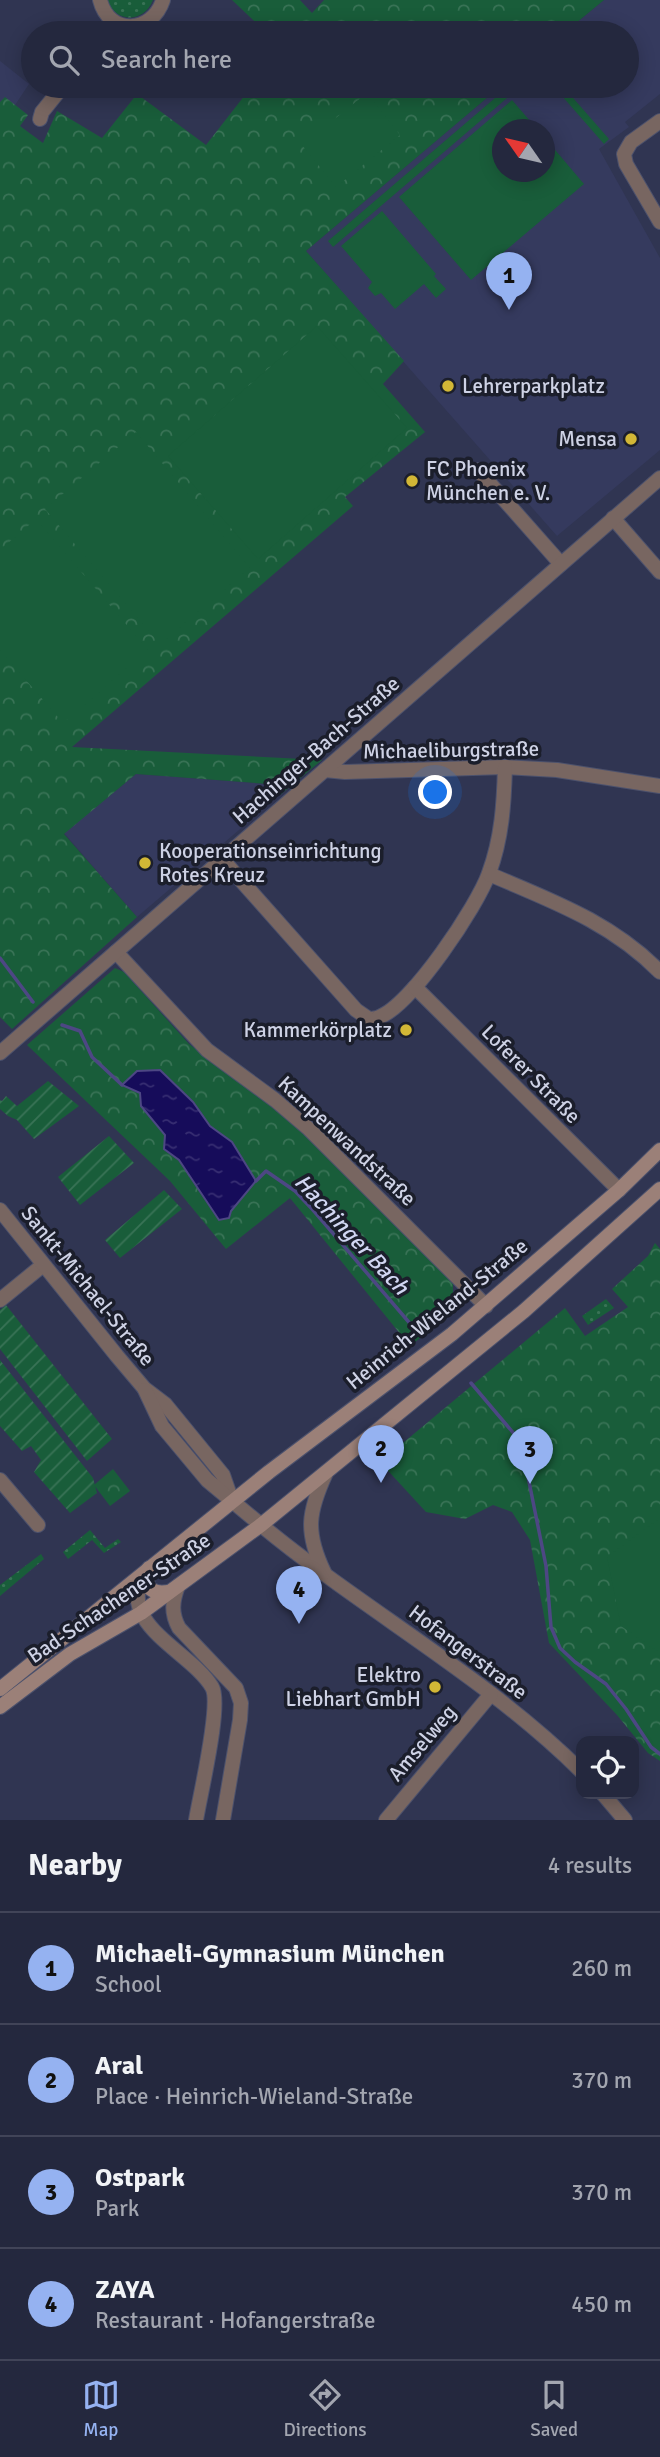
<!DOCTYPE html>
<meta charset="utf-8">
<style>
body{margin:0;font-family:Signika,sans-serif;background:#303449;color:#f1f3f6}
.controls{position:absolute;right:21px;bottom:21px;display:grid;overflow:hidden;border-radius:14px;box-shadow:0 4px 18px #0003}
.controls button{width:63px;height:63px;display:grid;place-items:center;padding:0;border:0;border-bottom:2px solid #414458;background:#24283e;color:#f1f3f6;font:35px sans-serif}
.compass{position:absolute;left:492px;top:119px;width:63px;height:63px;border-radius:50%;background:#24283e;box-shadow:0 4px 18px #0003;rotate:304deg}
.you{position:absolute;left:436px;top:793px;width:24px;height:24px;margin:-18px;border:5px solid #fff;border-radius:50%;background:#1a73e8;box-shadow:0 0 0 10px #1a73e833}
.badge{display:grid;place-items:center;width:46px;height:46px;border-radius:50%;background:#95b2f1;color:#111;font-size:23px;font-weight:700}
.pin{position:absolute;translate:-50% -58px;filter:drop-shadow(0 2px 4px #0008)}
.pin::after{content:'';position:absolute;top:37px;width:24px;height:21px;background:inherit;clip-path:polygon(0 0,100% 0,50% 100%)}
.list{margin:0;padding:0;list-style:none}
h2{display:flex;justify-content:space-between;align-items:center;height:91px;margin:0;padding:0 28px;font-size:30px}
h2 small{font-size:23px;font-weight:400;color:#a3a6b0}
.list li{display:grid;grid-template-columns:46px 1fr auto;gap:21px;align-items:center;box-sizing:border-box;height:112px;padding:0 28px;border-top:2px solid #414458}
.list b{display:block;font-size:26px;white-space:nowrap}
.list p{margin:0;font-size:23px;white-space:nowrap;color:#a3a6b0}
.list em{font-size:23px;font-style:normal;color:#a3a6b0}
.icon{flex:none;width:38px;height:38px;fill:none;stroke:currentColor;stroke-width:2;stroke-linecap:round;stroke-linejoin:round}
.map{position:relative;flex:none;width:660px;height:1820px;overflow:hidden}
.search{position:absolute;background:#24283e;box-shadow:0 4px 18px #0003;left:21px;right:21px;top:21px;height:77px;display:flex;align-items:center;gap:18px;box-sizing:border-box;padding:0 24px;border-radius:38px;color:#a3a6b0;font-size:26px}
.sheet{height:539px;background:#24283e}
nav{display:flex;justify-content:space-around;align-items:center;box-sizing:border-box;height:98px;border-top:2px solid #414458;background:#24283e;font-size:19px;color:#a3a6b0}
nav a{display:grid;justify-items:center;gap:4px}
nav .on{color:#95b2f1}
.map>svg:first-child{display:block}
.built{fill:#353a5e;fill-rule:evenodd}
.grass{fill:url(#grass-dots)}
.park{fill:url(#park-crowns)}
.garden{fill:url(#garden-furrows)}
.pitch{fill:#195d3a}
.water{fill:url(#water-ripples);stroke:#4d4784;stroke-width:2}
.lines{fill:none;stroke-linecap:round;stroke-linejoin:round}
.stream{stroke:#4d4784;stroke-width:3.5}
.minor-casing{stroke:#4c516c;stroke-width:16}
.tertiary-casing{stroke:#4c516c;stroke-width:16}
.secondary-casing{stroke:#4c516c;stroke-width:16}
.minor{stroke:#786661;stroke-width:14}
.tertiary{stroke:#786661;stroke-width:14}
.secondary{stroke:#9b8078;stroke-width:14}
.poi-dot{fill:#d2b736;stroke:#1b1e2b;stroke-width:2.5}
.labels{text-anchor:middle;stroke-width:7;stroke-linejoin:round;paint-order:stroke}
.poi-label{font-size:21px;fill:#ced2e5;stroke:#1b1e2b;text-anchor:start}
.street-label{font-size:21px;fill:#ced2e5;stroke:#1b1e2b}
.water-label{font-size:23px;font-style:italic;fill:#d1d6f2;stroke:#1b1e2b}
</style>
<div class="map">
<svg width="660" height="1820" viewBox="0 0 660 1820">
<defs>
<pattern id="grass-dots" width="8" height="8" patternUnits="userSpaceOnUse" patternTransform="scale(1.75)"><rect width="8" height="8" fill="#195d3a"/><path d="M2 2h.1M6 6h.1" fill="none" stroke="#397356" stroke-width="1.8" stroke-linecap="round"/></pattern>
<pattern id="park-crowns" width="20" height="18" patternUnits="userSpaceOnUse" patternTransform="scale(1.75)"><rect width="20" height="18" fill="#195d3a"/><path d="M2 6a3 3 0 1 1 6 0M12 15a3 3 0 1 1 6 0" fill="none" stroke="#397356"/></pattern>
<pattern id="garden-furrows" width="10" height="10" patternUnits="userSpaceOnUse" patternTransform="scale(1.75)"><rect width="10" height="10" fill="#195d3a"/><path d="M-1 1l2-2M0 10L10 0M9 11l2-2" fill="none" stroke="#397356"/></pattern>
<pattern id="water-ripples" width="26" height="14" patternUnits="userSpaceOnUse" patternTransform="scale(1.75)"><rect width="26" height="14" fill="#160c5a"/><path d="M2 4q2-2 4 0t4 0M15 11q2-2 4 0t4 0" fill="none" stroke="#372e72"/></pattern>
</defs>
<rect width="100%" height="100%" fill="#303552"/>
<g class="built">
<path d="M604 0H660V94L625 122 629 127 599 149 660 258V450L557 536 306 251 501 86H627V33H564ZM503 130H544V172H503Z"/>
<path d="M0 61 29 84 15 105 28 115 0 152Z"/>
<path d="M136 774 268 784 280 795 137 917 64 833Z"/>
</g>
<g class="grass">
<path d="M107 0H153C144 23 116 24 107 0Z"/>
<path d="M606 1299 614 1308 588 1325 582 1316Z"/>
<path d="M90 1530 105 1548 118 1539 121 1542 104 1553 92 1540 68 1559 63 1552Z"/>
<path d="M41 1554 44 1559 0 1596V1585Z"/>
</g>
<g class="park">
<path d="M232 0H300L312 13 324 0H604L564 33H267Z"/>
<path d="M252 86H501L306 251 404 361 383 384 425 432 345 497 353 506 72 747 322 760 280 795 268 784 136 774 64 834 137 917 12 1029 0 1017V102L5 97 28 115 20 126 43 143 57 111 102 138 137 94 206 145Z"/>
<path d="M115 968 124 972 189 1044 295 1124 453 1281V1312L410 1346 290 1198 226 1249 170 1181 27 1045Z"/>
<path d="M655 1243 660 1249V1761L648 1753 617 1715 549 1643 530 1540 512 1512 493 1505 465 1519 426 1512 380 1462 565 1308 585 1336 628 1307 612 1289 648 1256Z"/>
<path d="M113 1469 130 1491 110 1506 94 1485Z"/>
</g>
<g class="garden">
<path d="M48 1081 79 1106 34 1139 17 1120 8 1116 0 1109V1100L2 1101 6 1096 17 1106Z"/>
<path d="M109 1136 134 1163 80 1205 58 1177Z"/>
<path d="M164 1190 182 1209 120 1258 105 1240Z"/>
<path d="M6 1305 112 1439 87 1461 0 1349V1310Z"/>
<path d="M0 1360 93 1478 97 1493 70 1513 34 1472 41 1460 31 1446 22 1451 0 1426Z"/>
</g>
<g class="pitch">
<path d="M509 86 520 87 333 247 328 241Z"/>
<path d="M567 91 609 139 604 144 562 96Z"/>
<path d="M367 93 400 135 336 187 302 145Z"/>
<path d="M512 100 537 129 503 130V172H544L545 138 584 184 471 280 399 197Z"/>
<path d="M382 211 436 274 434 276 446 289 436 298 424 284 395 309 381 293 375 296 368 288 372 282 341 246Z"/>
<path d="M317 326 407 428 258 559 168 456Z"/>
<path d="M136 432 250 568 160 644 45 509Z"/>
<path d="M36 519 148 650 63 723 0 650V550Z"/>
<path d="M660 1518V1653L621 1626 607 1557Z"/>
</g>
<path class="water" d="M160 1070 193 1102 210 1126 232 1142 256 1181 231 1211 229 1218 219 1220 179 1160 164 1149 165 1135 141 1106 140 1093 122 1085 137 1071Z"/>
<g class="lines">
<g class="stream">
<path d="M0 958 33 1002"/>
<path d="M62 1025 80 1031 92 1057 122 1085"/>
<path d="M256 1181 266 1171 295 1191 313 1210 419 1334"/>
<path d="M471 1383 521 1442 546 1566 551 1627 560 1648 575 1662 606 1684 626 1709 651 1747 660 1754"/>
</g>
<g class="minor-casing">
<g id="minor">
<path d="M100 0C109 36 152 34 163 0"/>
<path d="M40 119 42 112 63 86"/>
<path d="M660 121 631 142 624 154 626 164 660 222"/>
<path d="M478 470 561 564"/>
<path d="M613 518 660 572"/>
<path d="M325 770 345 772 505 767 557 770 660 786"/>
<path d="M222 859 356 1010 369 1019C370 1019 379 1018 379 1017 411 1006 478 905 489 873 502 838 504 803 505 767"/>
<path d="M489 874C552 901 611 922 660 972"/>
<path d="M116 952 207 1050 275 1100 309 1129 486 1306"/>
<path d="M415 987 619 1190"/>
<path d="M0 1053 660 478"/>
<path d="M0 1300 43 1265"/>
<path d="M0 1480 38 1525"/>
<path d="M261 1525C365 1611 485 1676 581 1771"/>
<path d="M324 1572C305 1532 308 1512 326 1473"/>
<path d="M603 1794 625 1820"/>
<path d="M386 1820 491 1694"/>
</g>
</g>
<g class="tertiary-casing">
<g id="tertiary">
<path d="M0 1210 117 1356 144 1388 165 1404 223 1475 232 1501"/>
<path d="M145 1390 162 1426 207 1480 261 1525"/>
<path d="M146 1572C112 1623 191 1651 212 1687 222 1704 200 1795 196 1820"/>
<path d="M178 1586C172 1602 171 1613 179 1628L236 1688 241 1703 240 1720 223 1820"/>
</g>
</g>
<g class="secondary-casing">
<g id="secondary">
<path d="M149 1568 147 1585C153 1593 159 1593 169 1592"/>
<path d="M0 1689 269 1472 452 1334 619 1190 660 1150"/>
<path d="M0 1707 70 1654 141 1613 261 1525 524 1311 660 1189"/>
</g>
</g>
<use href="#minor" class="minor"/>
<use href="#tertiary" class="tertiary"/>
<use href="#secondary" class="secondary"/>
</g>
<g class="poi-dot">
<circle cx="448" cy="386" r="7"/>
<circle cx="631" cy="439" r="7"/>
<circle cx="412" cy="481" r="7"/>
<circle cx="145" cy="863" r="7"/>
<circle cx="406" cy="1030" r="7"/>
<circle cx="435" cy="1687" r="7"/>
</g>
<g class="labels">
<g class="poi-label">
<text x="462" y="393">Lehrerparkplatz</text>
<text x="617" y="446" text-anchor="end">Mensa</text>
<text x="426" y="476">FC Phoenix<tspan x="426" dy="24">München e. V.</tspan></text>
<text x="159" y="858">Kooperationseinrichtung<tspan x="159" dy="24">Rotes Kreuz</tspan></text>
<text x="392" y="1037" text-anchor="end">Kammerkörplatz</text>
<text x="421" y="1682" text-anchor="end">Elektro<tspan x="421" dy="24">Liebhart GmbH</tspan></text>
</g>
<g class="street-label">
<text transform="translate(316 750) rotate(-41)" y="7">Hachinger-Bach-Straße</text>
<text transform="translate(451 750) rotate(-1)" y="7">Michaeliburgstraße</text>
<text transform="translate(531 1074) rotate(45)" y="7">Loferer Straße</text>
<text transform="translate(347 1141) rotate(43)" y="7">Kampenwandstraße</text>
<text transform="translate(88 1286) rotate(51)" y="7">Sankt-Michael-Straße</text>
<text transform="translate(437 1314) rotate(-39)" y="7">Heinrich-Wieland-Straße</text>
<text transform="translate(119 1598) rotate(-34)" y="7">Bad-Schachener-Straße</text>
<text transform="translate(468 1652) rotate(37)" y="7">Hofangerstraße</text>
<text transform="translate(422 1743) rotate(-50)" y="7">Amselweg</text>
</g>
<g class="water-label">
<text transform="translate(352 1234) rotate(47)" y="8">Hachinger Bach</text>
</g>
</g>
</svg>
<div class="controls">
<button><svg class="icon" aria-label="locate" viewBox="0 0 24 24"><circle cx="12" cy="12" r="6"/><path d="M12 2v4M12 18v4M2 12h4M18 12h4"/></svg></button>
</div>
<svg class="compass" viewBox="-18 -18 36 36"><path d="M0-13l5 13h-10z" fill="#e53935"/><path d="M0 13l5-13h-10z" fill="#a3a6b0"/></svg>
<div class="you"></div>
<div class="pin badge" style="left:509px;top:310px">1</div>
<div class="pin badge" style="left:381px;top:1483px">2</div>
<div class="pin badge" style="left:530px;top:1484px">3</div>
<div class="pin badge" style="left:299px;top:1624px">4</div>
<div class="search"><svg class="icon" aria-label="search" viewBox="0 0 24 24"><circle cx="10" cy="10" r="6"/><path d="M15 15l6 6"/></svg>Search here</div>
</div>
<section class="sheet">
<h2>Nearby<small>4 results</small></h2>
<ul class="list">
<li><span class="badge">1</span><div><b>Michaeli-Gymnasium München</b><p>School</p></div><em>260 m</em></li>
<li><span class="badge">2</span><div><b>Aral</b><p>Place · Heinrich-Wieland-Straße</p></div><em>370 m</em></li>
<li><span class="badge">3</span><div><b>Ostpark</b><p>Park</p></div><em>370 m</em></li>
<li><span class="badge">4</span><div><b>ZAYA</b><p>Restaurant · Hofangerstraße</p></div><em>450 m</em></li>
</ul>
</section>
<nav>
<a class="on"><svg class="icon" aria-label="map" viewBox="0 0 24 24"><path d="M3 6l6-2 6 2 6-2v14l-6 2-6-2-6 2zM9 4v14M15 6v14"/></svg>Map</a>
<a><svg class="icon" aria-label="directions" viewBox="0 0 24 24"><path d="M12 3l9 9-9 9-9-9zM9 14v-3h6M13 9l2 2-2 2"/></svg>Directions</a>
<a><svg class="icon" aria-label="saved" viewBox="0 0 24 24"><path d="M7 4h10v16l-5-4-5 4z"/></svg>Saved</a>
</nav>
